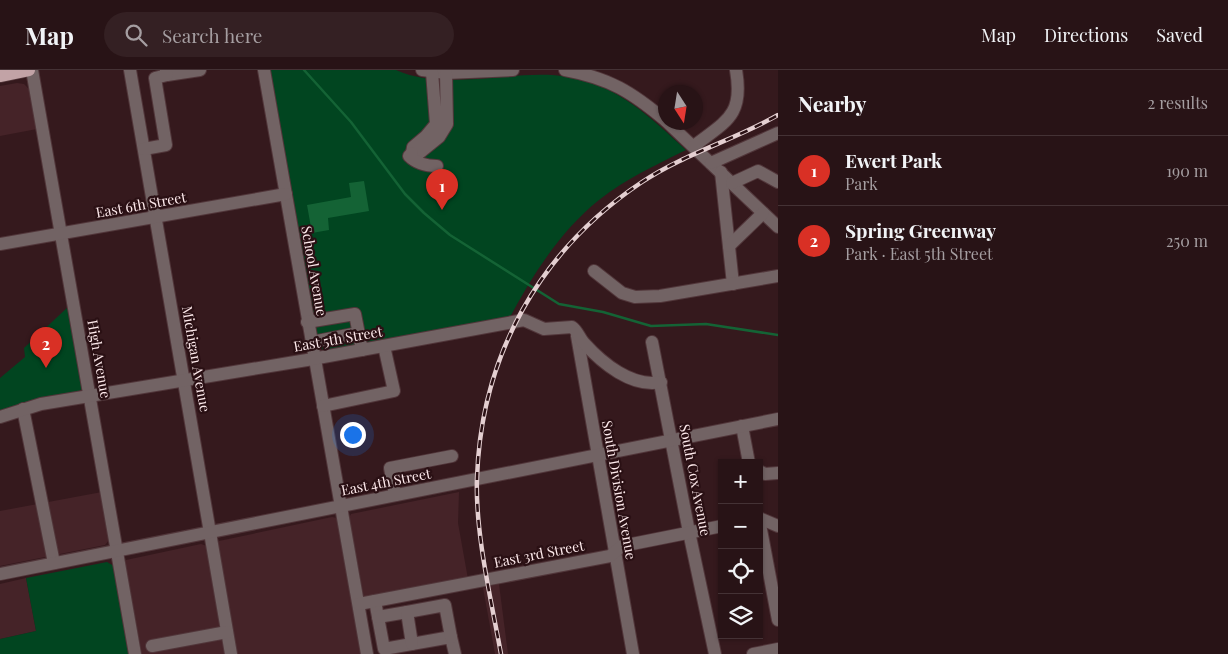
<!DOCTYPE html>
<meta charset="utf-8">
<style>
body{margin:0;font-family:"Playfair Display",serif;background:#342023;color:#f1f3f6}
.controls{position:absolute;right:15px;bottom:15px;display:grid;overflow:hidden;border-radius:0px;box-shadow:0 1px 4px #0004}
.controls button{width:45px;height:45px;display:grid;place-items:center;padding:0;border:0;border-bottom:1px solid #443235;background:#281316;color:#f1f3f6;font:25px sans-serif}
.compass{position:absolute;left:658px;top:15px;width:45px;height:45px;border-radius:50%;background:#281316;box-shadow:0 1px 4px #0004;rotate:168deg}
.you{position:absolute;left:352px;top:364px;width:18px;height:18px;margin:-12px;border:4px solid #fff;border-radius:50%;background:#1a73e8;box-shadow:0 0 0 8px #1a73e833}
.badge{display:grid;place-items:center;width:32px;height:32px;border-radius:50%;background:#d93025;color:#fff;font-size:16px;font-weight:700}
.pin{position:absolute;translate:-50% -41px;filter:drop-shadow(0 1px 2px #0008)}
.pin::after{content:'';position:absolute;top:26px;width:18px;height:15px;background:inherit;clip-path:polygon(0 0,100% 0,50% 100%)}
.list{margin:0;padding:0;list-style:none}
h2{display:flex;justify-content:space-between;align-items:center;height:65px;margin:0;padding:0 20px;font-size:21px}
h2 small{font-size:16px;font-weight:400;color:#a59ea1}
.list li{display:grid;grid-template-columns:32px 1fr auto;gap:15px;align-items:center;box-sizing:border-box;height:70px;padding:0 20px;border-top:1px solid #443235}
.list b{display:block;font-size:19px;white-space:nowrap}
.list p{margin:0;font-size:16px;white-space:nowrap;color:#a59ea1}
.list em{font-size:16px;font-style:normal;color:#a59ea1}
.icon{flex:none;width:28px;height:28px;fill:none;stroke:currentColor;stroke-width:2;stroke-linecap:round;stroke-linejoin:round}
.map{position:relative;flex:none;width:778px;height:584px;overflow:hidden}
header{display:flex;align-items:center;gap:30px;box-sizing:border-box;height:70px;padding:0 25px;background:#281316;border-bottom:1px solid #443235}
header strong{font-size:24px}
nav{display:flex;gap:28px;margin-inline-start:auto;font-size:18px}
.search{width:350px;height:45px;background:#342023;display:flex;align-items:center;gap:12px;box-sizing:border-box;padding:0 18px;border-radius:28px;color:#a59ea1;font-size:19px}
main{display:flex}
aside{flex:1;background:#281316}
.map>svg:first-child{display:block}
.built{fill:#452328}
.green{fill:#014520}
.water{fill:#146335}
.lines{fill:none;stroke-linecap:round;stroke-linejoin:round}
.stream{stroke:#146335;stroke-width:2.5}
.minor-casing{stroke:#51363a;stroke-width:14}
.major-casing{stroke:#51363a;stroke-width:14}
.minor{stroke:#726364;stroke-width:12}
.major{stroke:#c2a3a6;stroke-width:12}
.rail-casing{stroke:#e4cfd1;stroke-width:4.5}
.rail{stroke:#2a1014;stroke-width:2.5;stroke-dasharray:8;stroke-linecap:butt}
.labels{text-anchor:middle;stroke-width:4.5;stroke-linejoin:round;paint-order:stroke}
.street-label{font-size:14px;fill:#feeaec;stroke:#2a1014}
</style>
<header>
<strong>Map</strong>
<div class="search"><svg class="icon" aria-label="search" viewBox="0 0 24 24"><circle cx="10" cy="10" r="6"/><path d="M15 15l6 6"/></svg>Search here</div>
<nav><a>Map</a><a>Directions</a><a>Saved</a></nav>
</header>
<main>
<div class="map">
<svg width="778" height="584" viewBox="0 0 778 584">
<rect width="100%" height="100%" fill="#35191d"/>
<g class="built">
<path d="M17 13 24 14 29 19 37 59 0 66V16Z"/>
<path d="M102 422 109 470 105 475 0 496V441Z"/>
<path d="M459 422 458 453 468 509 364 527 349 448 351 444Z"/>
<path d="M332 447 337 448 362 584H237L218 474 219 471Z"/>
<path d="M201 474 207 476 228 584H142L125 493 126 490Z"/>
<path d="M26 508 36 561 0 569V514Z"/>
<path d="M499 514 508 584H495L483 518Z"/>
</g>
<g class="green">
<path d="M270 0H396C423 12 450 10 478 9 508 7 539 2 569 7 618 15 651 48 686 80 656 95 625 109 599 130 560 161 532 206 509 249L325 280 322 279 318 273Z"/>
<path d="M68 237 82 315V319L77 322 27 332 0 341V308L25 287 24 278Z"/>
<path d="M107 492 114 496 131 584H0V569L36 561 26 508Z"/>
</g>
<path class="water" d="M364 111 369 141 328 148 329 160 312 163 307 135 351 127 349 113Z"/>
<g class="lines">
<path class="stream" d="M304 0 351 52 405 124 424 143 450 165 559 234 603 242 651 256 706 254 778 265"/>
<g class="minor-casing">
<g id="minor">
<path d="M32 0 135 584"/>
<path d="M130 0 231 584"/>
<path d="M166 0 167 5 200 0"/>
<path d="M264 0 367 584"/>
<path d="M422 0 446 3 513 0"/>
<path d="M565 0C609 8 632 22 666 51"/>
<path d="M432 2 436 54 426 66 413 77 412 83 418 84 439 67 447 54 446 3"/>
<path d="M667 52 778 157"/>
<path d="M694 76C726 51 744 46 736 0"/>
<path d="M144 79 166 75 155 8 167 5"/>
<path d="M412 83 409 86C417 94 426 96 437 96"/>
<path d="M711 93 778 63"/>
<path d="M721 102 733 214"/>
<path d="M732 113 758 101 778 112"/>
<path d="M0 174 286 124"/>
<path d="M729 176 763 143"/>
<path d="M594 201 622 223 635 227 660 226 778 206"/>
<path d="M307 252 355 244 362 280"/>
<path d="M577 266 633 584"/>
<path d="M312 272 358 263"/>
<path d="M652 272 689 462 715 584"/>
<path d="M323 336 394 321 384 276"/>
<path d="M23 339 54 493"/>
<path d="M0 347 41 334 307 290 524 250 544 259 572 257C578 261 579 268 584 273 602 293 632 318 661 312"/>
<path d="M742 356 749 393"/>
<path d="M759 401 765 404 778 403"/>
<path d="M395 425 390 398 452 386"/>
<path d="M759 448 778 456"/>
<path d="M759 449 778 550"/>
<path d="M0 504 778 349"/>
<path d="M375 531 384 579 451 567 455 584"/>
<path d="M359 534 610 486 622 476 722 456"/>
<path d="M378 547 407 542"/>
<path d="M412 574 407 542 445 535 451 567"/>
<path d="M152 576 227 562"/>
<path d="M753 584 778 579"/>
</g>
</g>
<g class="major-casing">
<path id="major" d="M0 6 29 0"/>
</g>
<use href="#minor" class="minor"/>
<use href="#major" class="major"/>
<g class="rail-casing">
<path id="rail" d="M501 584C491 529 475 463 477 408 481 285 540 180 642 112 684 84 734 70 778 45"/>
</g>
<use href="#rail" class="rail"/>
</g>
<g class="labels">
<g class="street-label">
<text transform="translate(141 135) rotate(-10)" y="5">East 6th Street</text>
<text transform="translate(314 201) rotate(80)" y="5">School Avenue</text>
<text transform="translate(338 269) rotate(-10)" y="5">East 5th Street</text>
<text transform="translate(99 289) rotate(80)" y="5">High Avenue</text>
<text transform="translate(196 289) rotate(80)" y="5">Michigan Avenue</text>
<text transform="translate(695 410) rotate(79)" y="5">South Cox Avenue</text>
<text transform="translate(386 412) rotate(-11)" y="5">East 4th Street</text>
<text transform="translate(619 420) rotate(80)" y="5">South Division Avenue</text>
<text transform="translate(539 484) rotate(-11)" y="5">East 3rd Street</text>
</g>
</g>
</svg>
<div class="controls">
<button>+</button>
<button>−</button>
<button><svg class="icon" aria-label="locate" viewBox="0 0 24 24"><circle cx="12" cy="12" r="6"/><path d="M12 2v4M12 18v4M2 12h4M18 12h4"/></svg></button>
<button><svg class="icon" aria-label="layers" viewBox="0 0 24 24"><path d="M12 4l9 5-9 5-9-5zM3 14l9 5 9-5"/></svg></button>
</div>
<svg class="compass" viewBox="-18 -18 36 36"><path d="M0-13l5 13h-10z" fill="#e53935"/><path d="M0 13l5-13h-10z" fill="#a59ea1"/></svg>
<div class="you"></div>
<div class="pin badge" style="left:442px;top:140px">1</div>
<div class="pin badge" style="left:46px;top:298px">2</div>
</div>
<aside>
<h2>Nearby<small>2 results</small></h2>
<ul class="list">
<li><span class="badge">1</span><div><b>Ewert Park</b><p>Park</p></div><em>190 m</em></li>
<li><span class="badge">2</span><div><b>Spring Greenway</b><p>Park · East 5th Street</p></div><em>250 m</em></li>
</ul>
</aside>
</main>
